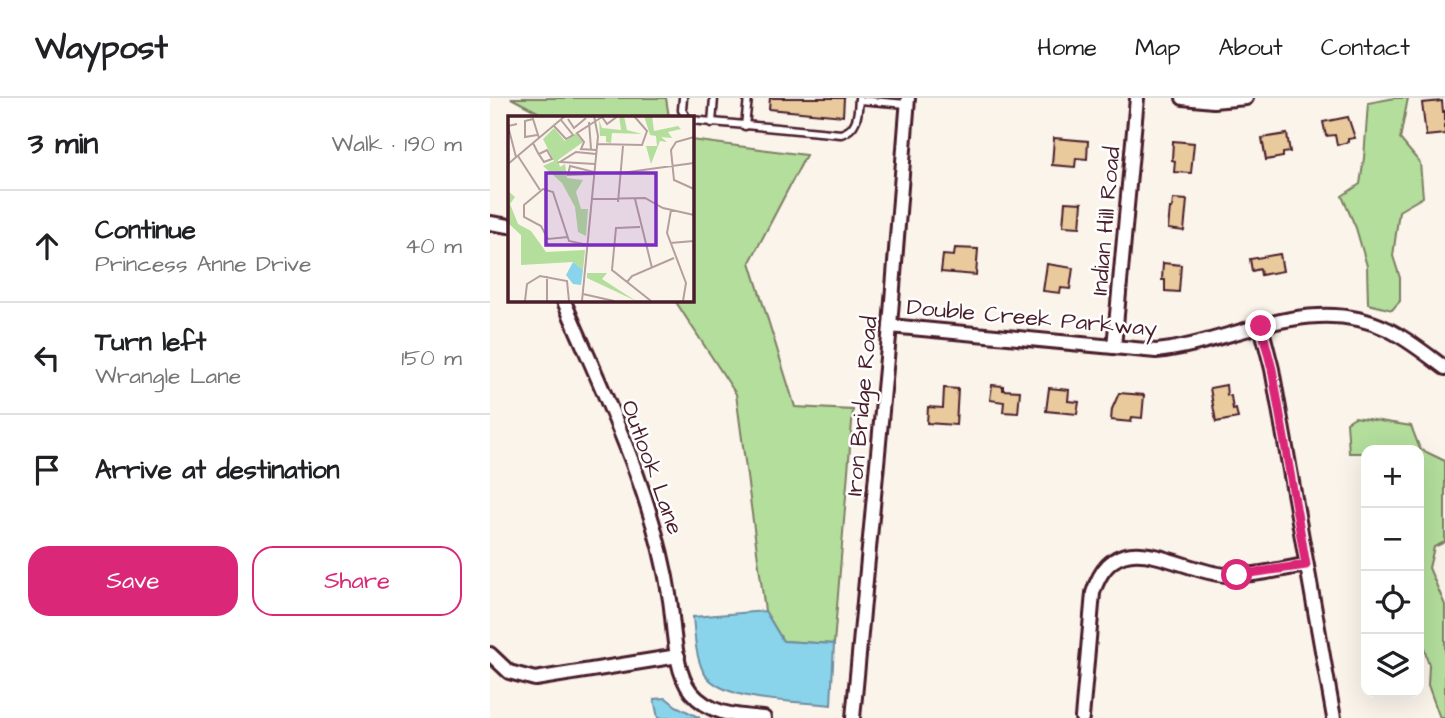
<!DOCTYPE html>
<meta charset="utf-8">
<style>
body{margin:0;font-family:"Architects Daughter",sans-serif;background:#f2f2f2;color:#202124}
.controls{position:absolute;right:21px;bottom:21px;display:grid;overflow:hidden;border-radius:14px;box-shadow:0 7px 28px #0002}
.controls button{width:63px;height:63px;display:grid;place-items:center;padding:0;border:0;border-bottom:2px solid #e0e0e0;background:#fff;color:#202124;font:35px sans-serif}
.stop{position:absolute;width:21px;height:21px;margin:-16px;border:5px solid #db2777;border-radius:50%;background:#fff}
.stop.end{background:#db2777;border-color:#fff;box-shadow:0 2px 7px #0008}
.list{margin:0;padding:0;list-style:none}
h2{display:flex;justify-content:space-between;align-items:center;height:91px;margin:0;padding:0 28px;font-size:30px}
h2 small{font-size:23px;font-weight:400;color:#757577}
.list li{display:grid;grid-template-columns:46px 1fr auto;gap:21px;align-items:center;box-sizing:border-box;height:112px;padding:0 28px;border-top:2px solid #e0e0e0}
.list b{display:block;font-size:26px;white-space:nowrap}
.list p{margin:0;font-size:23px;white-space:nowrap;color:#757577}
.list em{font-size:23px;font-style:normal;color:#757577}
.actions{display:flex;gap:14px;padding:21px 28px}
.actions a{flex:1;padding:16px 0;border:2px solid #db2777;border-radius:21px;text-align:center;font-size:24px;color:#db2777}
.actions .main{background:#db2777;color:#fff}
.icon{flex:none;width:38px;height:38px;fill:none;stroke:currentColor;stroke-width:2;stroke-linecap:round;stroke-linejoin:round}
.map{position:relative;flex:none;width:955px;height:620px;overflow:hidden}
header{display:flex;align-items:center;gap:42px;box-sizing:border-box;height:98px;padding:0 35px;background:#fff;border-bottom:2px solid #e0e0e0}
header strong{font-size:33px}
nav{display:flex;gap:38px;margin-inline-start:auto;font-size:24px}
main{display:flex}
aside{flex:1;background:#fff}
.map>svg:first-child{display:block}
.green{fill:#b3de9c;stroke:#7e7e64;stroke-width:2}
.water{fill:#89d4ea;stroke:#708c9e;stroke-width:2}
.building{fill:#e8ca9c;stroke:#4a1f2b;stroke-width:2}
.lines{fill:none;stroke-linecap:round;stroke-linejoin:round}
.lane-casing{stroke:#4a1f2b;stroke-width:11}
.street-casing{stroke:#4a1f2b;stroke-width:18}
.lane{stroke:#fff;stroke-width:6}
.street{stroke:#fff;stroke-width:12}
.route{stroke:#db2777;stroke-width:9}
.labels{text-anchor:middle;stroke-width:5;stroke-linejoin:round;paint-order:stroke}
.street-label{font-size:23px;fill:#4a1f2b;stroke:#fff}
.inset-road{fill:none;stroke:#b49f9e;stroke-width:2}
.view{fill:#7b2cbf;fill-opacity:0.15;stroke:#7b2cbf;stroke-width:3.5}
.inset-edge{fill:none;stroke:#4a1f2b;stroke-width:3.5}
</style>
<header>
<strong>Waypost</strong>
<nav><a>Home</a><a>Map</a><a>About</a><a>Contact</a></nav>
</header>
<main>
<aside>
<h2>3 min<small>Walk · 190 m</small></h2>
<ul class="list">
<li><svg class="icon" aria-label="ahead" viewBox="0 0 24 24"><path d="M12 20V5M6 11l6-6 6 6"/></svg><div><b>Continue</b><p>Princess Anne Drive</p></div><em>40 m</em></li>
<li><svg class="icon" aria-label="left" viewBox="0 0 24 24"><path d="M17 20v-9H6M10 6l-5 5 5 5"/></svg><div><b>Turn left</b><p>Wrangle Lane</p></div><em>150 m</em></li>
<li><svg class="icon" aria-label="arrive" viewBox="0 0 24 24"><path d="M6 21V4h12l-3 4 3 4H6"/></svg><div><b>Arrive at destination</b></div></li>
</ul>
<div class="actions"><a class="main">Save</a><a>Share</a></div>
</aside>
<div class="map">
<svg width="955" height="620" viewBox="0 0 955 620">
<rect width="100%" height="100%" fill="#faf4eb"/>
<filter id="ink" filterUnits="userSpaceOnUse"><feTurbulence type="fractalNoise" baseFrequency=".0143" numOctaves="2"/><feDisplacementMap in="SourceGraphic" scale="14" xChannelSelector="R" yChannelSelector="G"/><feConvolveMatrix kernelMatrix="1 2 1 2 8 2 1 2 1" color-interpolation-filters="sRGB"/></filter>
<g filter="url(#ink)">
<g class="green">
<path d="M21 0H176L179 19H57Z"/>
<path d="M905 0H918L910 41 930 65 933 99 909 113 903 158 910 180V203L902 212 878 206 877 168 866 130 852 98 870 86 874 60 878 5Z"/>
<path d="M201 42 316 57 260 164 305 309 363 312 344 546 293 543 275 513 246 296 184 201H201Z"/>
<path d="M865 319 921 328 930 351 955 363V444L944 449 939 470 955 507V620H950L938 587 939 567 929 534V352H876V355H859L857 324Z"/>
</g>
<g class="water">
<path d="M275 513 293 543 344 546 341 607C308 603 229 605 213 573 205 556 205 537 203 519Z"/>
<path d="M176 600 186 608 210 620H168L164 601Z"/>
</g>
<g class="building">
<path d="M280 0H354L353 18 279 11Z"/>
<path d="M952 3 953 14 955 13V36L936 38 932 5Z"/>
<path d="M858 19 865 40 858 41V44L847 47 845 37 836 38 833 24Z"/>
<path d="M797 36 800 54 793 55V59L776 62 772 40Z"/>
<path d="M564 40 598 43 597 61 586 60 585 69 562 67Z"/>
<path d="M683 43 704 45 701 75 684 74 685 63 682 62Z"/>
<path d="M683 101 697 102 694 133 678 131 680 110H682Z"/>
<path d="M575 104 592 105 590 129 573 128Z"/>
<path d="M465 150 488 151 486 177 451 174 453 157 464 158Z"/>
<path d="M790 156 793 173 771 177 770 171 762 173 760 161Z"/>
<path d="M673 165 691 167 689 194 675 193V182H672Z"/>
<path d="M557 166 583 170 580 191 571 190 570 195 553 193Z"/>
<path d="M502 287 513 288V292L530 293 528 315 513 314 514 304 500 302Z"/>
<path d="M736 287 737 297 741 298 743 312 746 311 748 320 726 324 720 290Z"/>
<path d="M454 290 468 291 466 327 437 325 438 309 453 310Z"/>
<path d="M559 290 579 292 578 303 589 304 587 316 556 313Z"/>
<path d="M629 295 654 297 652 320 642 319 641 324 621 322 622 311Z"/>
</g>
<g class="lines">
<g class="lane-casing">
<g id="lane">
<path d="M193 0 192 12 196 19"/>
<path d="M369 2 417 6"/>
<path d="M201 22 351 36C368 31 368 16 369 0"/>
<path d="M222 25 224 0"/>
<path d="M255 28 258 0"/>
</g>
</g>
<g class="street-casing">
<g id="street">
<path d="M693 0 723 3 756 0"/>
<path d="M0 125 19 128"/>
<path d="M73 201C115 299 164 396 180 502 184 528 184 573 201 594 220 617 248 618 274 620"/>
<path d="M400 228 666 253C743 245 820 194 897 231 918 241 936 256 955 270"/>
<path d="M771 228 782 271 844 620"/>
<path d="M624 249 647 0"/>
<path d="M0 556 19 574 45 581 188 558"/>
<path d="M363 620 400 228 418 0"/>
<path d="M592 620 603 495C625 421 689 474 736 477 762 479 790 471 816 467"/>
</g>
</g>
<use href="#lane" class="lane"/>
<use href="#street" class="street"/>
</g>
</g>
<g class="lines" filter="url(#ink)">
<path class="route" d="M747 477 816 467 782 271 771 228"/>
</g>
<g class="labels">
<g class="street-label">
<text transform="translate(615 123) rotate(-85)" y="8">Indian Hill Road</text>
<text transform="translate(542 219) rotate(5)" y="8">Double Creek Parkway</text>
<text transform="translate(371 308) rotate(-85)" y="8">Iron Bridge Road</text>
<text transform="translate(163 369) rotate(70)" y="8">Outlook Lane</text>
</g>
</g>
<g transform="translate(18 18)">
<rect width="186" height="186" fill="#faf4eb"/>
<path d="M111 0H116L119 14 134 18 104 17 103 27 98 26V20H92L91 4 94 12 113 14ZM136 0H144L146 15 170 10 173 13 160 16 164 22 153 21 159 26 152 25 143 48 138 30H149L148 20 142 19ZM46 12 57 25 68 17 75 26 50 44 52 51 57 48 59 62 75 64 68 76 73 93H80L78 120 70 116 67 91 54 67 35 50 46 45 35 23ZM0 75 7 81 2 88 10 108 23 115 38 136 77 134 75 154 65 146 13 149V119L0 107ZM79 157H99L94 163 128 185 79 162Z" fill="#b3de9c"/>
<path d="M65 146 75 154 73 169 65 168 58 159Z" fill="#89d4ea"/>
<path class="inset-road" d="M94 1 99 8 110 0M60 3 66 12 78 2M81 6 83 33M46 10 58 23 65 19 53 4M29 19 17 21V5L25 3 31 22M186 21 168 26 163 34 166 64 186 73M25 27 30 37 36 46 44 43 39 34 31 38M89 28 134 29 139 15 126 0M88 34 73 33 76 26 69 17 94 1M10 40 32 74M8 41 0 10 9 8M0 48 57 0M87 48 52 46 68 36 88 38M113 57 186 47M86 58 60 59 62 50 86 56M84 83 137 82 155 92 186 99M127 83 144 152M110 86 115 30M163 94 159 117 178 167 175 185M132 111 108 112 104 154 143 185M60 121 40 123 33 110 16 101V89L35 73 45 76 61 125 80 129M162 127 186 125M39 160V185M119 166 124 160 166 142M75 178 106 185M17 185 19 168 32 160 59 165 61 185M74 185 90 20 86 0"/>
<path class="view" d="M38 57H148V129H38Z"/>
<rect width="186" height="186" class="inset-edge"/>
</g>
</svg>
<div class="controls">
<button>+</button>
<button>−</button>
<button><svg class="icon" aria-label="locate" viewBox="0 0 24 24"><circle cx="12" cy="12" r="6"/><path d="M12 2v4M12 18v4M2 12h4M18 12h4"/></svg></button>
<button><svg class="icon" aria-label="layers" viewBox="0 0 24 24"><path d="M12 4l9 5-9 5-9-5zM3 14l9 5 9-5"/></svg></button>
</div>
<div class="stop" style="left:747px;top:477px"></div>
<div class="stop end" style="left:771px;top:228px"></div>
</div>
</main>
